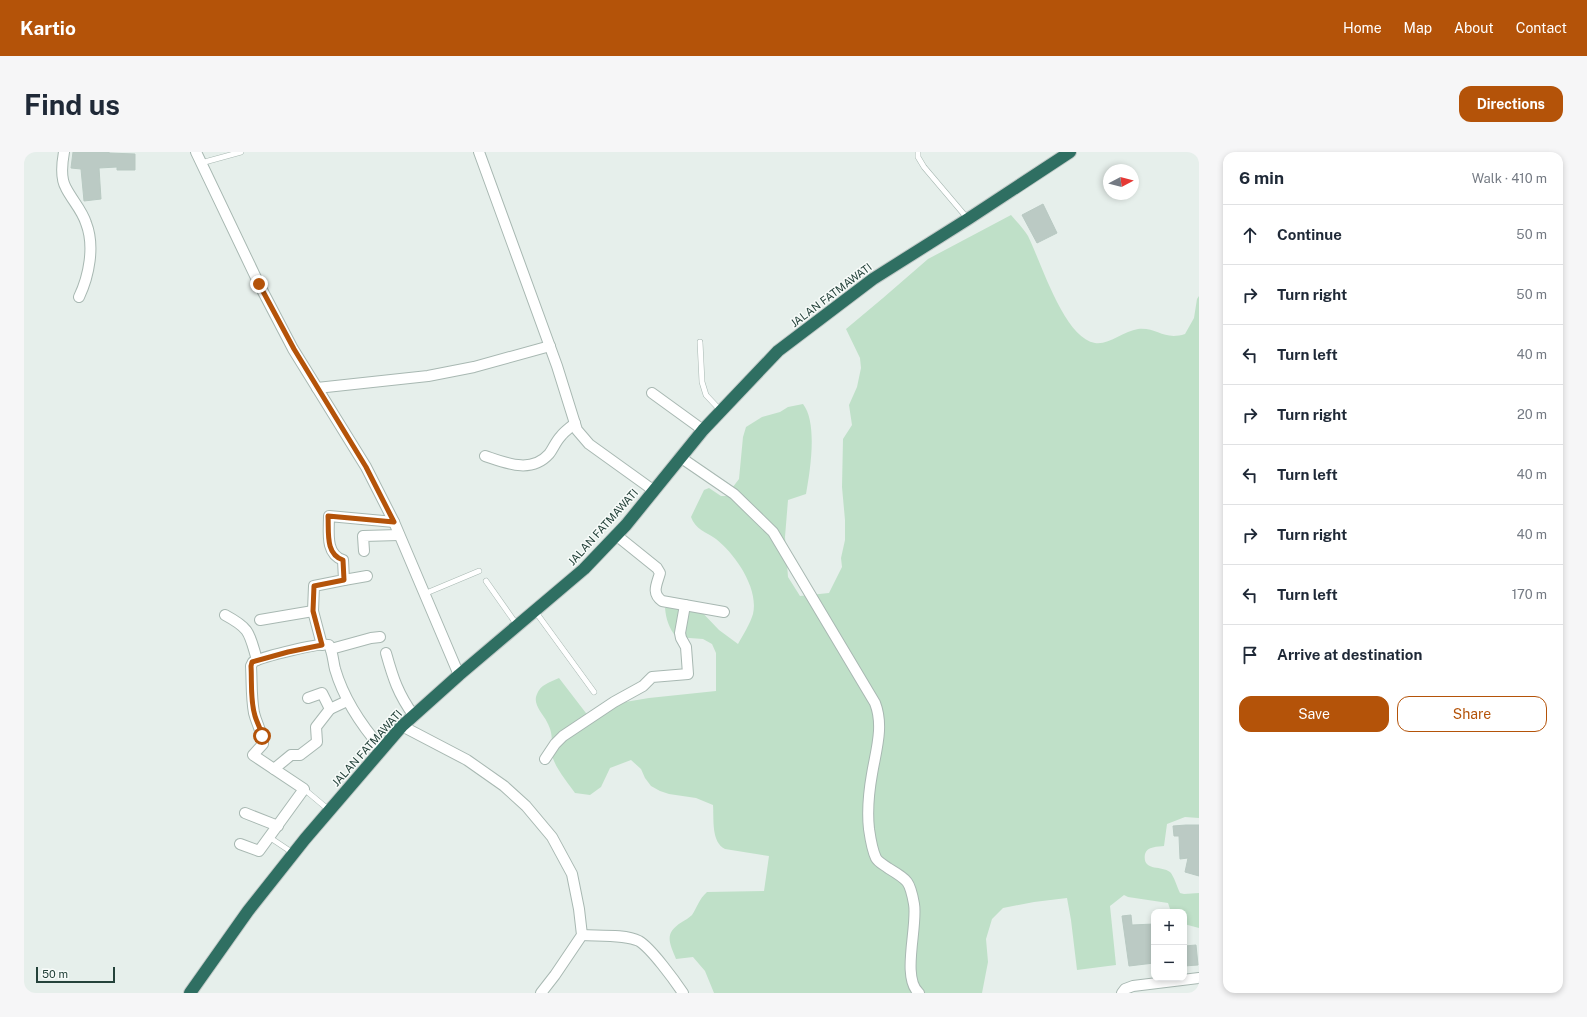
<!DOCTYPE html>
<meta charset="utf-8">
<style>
body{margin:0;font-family:"Public Sans",sans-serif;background:#f6f6f7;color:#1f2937}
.controls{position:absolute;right:12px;bottom:12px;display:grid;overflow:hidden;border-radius:8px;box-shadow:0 2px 6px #0003}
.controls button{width:36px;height:36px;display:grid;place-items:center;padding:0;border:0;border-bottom:1px solid #e0e1e3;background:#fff;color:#1f2937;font:20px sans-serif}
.compass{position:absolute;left:1079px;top:12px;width:36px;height:36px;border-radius:50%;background:#fff;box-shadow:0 2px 6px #0003;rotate:83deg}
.scale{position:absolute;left:12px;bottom:10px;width:79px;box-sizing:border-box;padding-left:4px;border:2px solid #24423a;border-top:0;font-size:11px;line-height:14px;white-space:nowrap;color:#24423a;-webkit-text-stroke:3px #f7fbf9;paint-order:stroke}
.stop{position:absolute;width:12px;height:12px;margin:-9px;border:3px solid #b45309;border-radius:50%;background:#fff}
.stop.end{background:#b45309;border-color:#fff;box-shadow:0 1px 4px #0008}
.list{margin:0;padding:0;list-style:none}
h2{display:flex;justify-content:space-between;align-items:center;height:52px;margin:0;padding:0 16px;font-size:17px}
h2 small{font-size:13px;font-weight:400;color:#747a83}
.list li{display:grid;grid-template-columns:26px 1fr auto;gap:12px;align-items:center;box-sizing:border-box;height:60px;padding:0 16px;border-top:1px solid #e0e1e3}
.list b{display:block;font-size:15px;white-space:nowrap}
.list em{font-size:13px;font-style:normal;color:#747a83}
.actions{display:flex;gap:8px;padding:12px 16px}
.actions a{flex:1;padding:9px 0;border:1px solid #b45309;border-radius:12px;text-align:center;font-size:14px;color:#b45309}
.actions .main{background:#b45309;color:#fff}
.icon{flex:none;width:22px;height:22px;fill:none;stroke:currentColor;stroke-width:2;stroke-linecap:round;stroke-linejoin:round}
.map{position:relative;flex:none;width:1175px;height:841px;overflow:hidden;border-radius:12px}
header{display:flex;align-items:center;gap:24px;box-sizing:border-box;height:56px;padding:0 20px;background:#b45309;color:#fff}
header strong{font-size:19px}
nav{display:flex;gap:22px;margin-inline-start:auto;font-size:14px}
.intro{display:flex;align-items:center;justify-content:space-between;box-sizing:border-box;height:96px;padding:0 24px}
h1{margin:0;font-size:28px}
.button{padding:10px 18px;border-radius:12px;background:#b45309;color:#fff;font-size:14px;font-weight:700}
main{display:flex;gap:24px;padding:0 24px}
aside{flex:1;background:#fff;border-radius:12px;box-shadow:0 2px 6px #0003}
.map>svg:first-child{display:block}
.green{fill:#bfe0c8}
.building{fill:#bbcac4;stroke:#b8c9c2}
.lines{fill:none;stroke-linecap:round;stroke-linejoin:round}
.lane-casing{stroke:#a8b8b2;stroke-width:6}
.street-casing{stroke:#a8b8b2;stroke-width:12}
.highway-casing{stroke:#c2cac8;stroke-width:14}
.lane{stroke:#fff;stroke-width:5}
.street{stroke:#fff;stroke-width:10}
.highway{stroke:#2f6f62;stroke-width:12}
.route{stroke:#b45309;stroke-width:5}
.labels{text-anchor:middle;stroke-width:3;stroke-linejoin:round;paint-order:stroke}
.street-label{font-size:11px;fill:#24423a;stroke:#f7fbf9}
</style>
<header>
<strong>Kartio</strong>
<nav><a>Home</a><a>Map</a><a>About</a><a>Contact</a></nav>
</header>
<div class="intro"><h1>Find us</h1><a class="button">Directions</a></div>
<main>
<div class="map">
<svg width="1175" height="841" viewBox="0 0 1175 841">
<rect width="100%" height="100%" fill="#e6efeb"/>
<path class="green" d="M987 63C993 70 1000 77 1004 84 1017 110 1040 186 1071 191 1085 193 1100 179 1114 177 1133 175 1140 189 1161 182L1170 166 1173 147 1175 144V666L1161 665 1143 672 1140 694C1134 695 1123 694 1121 702 1118 720 1137 713 1146 720 1150 724 1153 735 1156 741L1160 742 1175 741V776L1160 772V760H1147L1144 751 1104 745 1100 743 1086 754 1092 813 1053 818 1047 768 1043 746 1010 750 979 756 968 767 962 787 964 810 958 841H690L681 819 669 805 652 807C645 790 640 781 658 770 661 768 665 766 668 763 674 754 675 747 683 740L740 739 745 704 701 697C687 690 690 667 689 653L672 646 645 642 636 639 627 634 621 626 617 617 607 608 586 616 577 635 566 643 551 641C544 631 531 616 528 603 526 591 531 585 523 570 519 562 508 552 513 542 516 533 526 530 535 526L565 565 601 550 625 546 692 539V501L688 492 679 487 652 485C645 476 642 467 641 456L662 451 674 456 695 478 714 492C719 483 726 472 729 462 735 436 711 402 692 387 682 380 671 377 667 365L680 338 685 336 697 344H702L715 327 719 285 722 275 738 265 756 260 764 255 779 252C794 271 786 320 782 342L764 348 761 385 764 425 776 444 805 441 818 415 817 406 821 388V368L818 335 819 287 828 273 825 253 833 235 837 216 836 206 822 177 859 146 904 107Z"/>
<g class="building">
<path d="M49 0H85V1L111 2V18H93V15L75 16 77 47 60 49 57 17 47 16Z"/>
<path d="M1019 52 1033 81 1013 91 998 63Z"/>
<path d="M1162 673H1175V724L1161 720 1164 706 1156 707 1155 684H1150L1149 674Z"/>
<path d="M1107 763 1108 773 1130 772V811L1105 814 1098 764Z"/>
<path d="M1172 793 1174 813 1160 814V794Z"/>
</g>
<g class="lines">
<g class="lane-casing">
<g id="lane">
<path d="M894 0V5L900 15 944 67"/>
<path d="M177 11 217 0"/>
<path d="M676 190 678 230 682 243 697 259"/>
<path d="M462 429 493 473"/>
<path d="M400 442 455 419"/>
<path d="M511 459 570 540"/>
<path d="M280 637 305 658"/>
<path d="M245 685 269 701"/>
</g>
</g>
<g class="street-casing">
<g id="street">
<path d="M40 0C38 11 36 26 42 36 48 48 58 58 62 71 71 94 65 124 55 145"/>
<path d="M172 0 235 132 269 197 342 315 370 370 435 523"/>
<path d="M455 0 533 214 553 278 565 292 629 338"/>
<path d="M293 236 404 224 450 215 526 194"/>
<path d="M628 241 679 278"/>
<path d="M461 304C482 311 507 322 525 302 529 297 532 289 537 284 541 279 546 276 551 271"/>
<path d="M656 305 710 342 749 380 851 551C860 574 852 598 848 622 845 639 843 659 845 677 846 684 849 700 852 706 854 710 860 713 864 716 884 728 886 729 890 752 894 774 877 826 895 841"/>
<path d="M592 383 633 416 636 421C633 432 627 441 638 449L700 460"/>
<path d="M340 399 339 384 375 383"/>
<path d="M320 428 343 424"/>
<path d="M201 463C227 477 225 481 233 508"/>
<path d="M236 468 289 459"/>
<path d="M298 493 289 459 290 434 320 428 319 408C301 402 305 380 305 364L370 370"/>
<path d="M307 497 347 486 356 485"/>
<path d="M362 501C369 526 374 542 390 564"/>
<path d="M284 546 298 541 306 557"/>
<path d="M378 574 443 608 480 634 502 654 528 685 548 722 555 757 558 783 531 823 517 841"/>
<path d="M521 607 531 592 539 584 590 550 619 534 628 525 664 522 662 495 657 486 656 481 661 453"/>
<path d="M250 617 267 603H276L293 590 292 575 306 557 323 549"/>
<path d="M221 661 254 674"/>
<path d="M216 692 235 699 280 637 229 603 239 592C238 579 233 573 230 561 227 545 228 530 227 514L229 510C238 505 297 490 305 493 309 501 309 509 311 517 320 548 337 573 358 597"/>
<path d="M558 783C574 784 601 782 615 789 627 796 651 829 659 841"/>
<path d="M1098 841 1101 837 1109 834 1175 826"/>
</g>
</g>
<g class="highway-casing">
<path id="highway" d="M166 841 224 759 281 687 378 574 435 523 560 417 602 373 679 278 754 199 849 127 944 67 1046 0"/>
</g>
<use href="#lane" class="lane"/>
<use href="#street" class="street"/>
<use href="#highway" class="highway"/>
</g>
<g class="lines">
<path class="route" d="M235 132 270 197 342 315 370 370 304 364C305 380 301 402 319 408L320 428 290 434 289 459 298 493 264 500 228 510 227 514C228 530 226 548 231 564 233 571 237 577 238 584"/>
</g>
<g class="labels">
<g class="street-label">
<text transform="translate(807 143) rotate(-37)" y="4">JALAN FATMAWATI</text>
<text transform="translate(579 375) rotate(-48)" y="4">JALAN FATMAWATI</text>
<text transform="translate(343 596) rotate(-48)" y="4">JALAN FATMAWATI</text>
</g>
</g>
</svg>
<div class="controls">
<button>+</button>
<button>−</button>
</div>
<svg class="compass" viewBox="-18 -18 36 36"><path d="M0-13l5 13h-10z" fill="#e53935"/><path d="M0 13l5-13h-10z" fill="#747a83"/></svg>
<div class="scale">50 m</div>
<div class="stop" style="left:238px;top:584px"></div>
<div class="stop end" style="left:235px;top:132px"></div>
</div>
<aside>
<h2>6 min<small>Walk · 410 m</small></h2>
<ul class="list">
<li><svg class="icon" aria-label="ahead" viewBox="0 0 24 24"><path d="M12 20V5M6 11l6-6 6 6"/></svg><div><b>Continue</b></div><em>50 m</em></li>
<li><svg class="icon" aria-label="right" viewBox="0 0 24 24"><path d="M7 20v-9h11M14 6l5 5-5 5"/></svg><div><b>Turn right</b></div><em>50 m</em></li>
<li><svg class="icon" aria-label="left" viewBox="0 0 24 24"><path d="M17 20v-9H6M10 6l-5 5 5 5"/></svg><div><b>Turn left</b></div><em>40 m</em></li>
<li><svg class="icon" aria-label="right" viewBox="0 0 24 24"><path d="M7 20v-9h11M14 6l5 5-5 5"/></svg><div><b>Turn right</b></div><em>20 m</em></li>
<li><svg class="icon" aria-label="left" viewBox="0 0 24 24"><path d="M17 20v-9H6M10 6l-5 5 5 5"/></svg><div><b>Turn left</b></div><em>40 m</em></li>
<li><svg class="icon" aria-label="right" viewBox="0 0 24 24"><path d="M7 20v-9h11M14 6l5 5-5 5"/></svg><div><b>Turn right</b></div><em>40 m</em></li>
<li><svg class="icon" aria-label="left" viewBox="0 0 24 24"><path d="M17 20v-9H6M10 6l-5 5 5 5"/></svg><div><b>Turn left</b></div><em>170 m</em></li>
<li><svg class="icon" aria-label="arrive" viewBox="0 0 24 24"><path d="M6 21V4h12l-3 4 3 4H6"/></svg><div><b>Arrive at destination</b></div></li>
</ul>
<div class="actions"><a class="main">Save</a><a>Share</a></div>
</aside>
</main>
